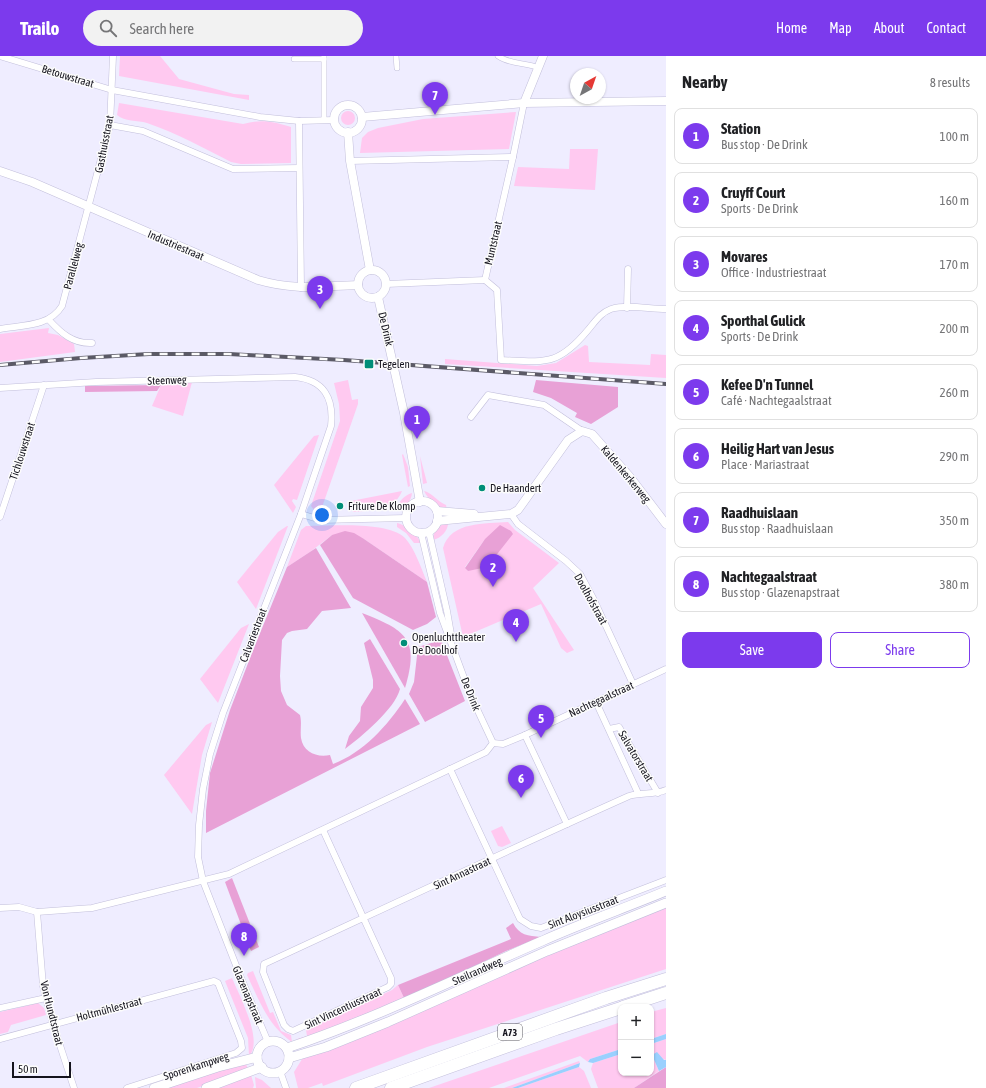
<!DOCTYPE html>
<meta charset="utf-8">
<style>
body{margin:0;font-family:"Asap Condensed",sans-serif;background:#f2f2f2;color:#202124}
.controls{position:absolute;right:12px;bottom:12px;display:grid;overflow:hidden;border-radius:8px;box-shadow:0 1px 3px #0004}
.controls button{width:36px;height:36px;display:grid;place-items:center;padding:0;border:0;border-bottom:1px solid #e0e0e0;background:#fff;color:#202124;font:20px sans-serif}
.compass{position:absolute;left:570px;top:12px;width:36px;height:36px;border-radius:50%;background:#fff;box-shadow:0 1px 3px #0004;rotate:40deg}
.scale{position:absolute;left:12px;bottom:10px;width:59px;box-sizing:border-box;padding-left:4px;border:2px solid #14131d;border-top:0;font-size:11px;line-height:14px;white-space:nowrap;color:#14131d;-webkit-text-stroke:3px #fcfcfc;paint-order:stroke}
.you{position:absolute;left:322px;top:459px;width:14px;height:14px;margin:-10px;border:3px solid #fff;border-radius:50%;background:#1a73e8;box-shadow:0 0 0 6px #1a73e833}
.badge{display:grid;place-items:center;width:26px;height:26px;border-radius:50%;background:#7c3aed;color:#fff;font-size:13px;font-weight:700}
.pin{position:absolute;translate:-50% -33px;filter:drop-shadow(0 1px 2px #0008)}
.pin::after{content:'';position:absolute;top:21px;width:14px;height:12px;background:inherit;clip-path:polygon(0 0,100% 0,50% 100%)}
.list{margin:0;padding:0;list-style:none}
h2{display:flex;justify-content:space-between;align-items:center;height:52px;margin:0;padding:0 16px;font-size:17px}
h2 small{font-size:13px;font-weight:400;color:#757577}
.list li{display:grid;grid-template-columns:26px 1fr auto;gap:12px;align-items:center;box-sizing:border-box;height:56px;margin:0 8px 8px;padding:0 8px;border:1px solid #e0e0e0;border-radius:8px}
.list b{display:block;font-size:15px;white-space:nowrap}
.list p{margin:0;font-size:13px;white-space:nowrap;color:#757577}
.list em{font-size:13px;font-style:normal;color:#757577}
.actions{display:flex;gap:8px;padding:12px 16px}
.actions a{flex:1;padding:9px 0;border:1px solid #7c3aed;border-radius:8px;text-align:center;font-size:14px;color:#7c3aed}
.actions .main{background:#7c3aed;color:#fff}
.icon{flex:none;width:22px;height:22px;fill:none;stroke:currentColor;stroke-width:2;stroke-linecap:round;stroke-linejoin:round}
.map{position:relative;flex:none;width:666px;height:1032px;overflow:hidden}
header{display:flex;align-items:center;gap:24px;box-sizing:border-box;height:56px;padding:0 20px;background:#7c3aed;color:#fff}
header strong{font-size:19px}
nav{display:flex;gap:22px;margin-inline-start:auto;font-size:14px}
.search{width:280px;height:36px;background:#f2f2f2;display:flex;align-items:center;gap:10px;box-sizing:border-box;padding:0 14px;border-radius:22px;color:#757577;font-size:15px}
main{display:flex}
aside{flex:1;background:#fff}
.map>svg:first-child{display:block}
.green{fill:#ffc9f0;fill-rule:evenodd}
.forest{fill:#e8a1d6}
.water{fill:#9ad0fe}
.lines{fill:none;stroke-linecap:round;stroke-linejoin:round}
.pedestrian-casing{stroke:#c2bfdb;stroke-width:6}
.minor-casing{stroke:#c2bfdb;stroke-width:7}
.tertiary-casing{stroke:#c2bfdb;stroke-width:9}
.secondary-casing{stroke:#c2bfdb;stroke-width:10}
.motorway-casing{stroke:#c2bfdb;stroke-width:13}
.pedestrian{stroke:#fff;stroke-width:5}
.minor{stroke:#fff;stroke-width:6}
.tertiary{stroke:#fff;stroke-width:8}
.secondary{stroke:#fff;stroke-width:9}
.motorway{stroke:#fff;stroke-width:12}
.rail-casing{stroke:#5b5a66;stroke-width:4}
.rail{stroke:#fcfcfc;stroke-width:2.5;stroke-dasharray:8;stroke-linecap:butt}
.poi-dot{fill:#008e78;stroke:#fcfcfc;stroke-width:1.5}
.labels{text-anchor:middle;stroke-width:3;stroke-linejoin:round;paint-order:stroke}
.shield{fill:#fcfcfc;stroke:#5a5960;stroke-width:1}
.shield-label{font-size:10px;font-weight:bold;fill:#14131d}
.street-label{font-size:11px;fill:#14131d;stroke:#fcfcfc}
.poi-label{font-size:11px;fill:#14131d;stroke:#fcfcfc;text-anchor:start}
</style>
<header>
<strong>Trailo</strong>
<div class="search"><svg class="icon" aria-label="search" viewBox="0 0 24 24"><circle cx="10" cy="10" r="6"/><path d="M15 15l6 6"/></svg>Search here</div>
<nav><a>Home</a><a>Map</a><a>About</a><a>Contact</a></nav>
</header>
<main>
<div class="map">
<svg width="666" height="1032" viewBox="0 0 666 1032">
<rect width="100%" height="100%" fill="#efedff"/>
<g class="green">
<path d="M120 0H160L179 23 234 38 249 39V44L119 20Z"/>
<path d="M119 47 243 68C261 63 273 65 291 71V107L241 108 231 106C204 92 176 77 147 67 137 64 125 66 117 59Z"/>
<circle cx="348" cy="62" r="7"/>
<path d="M516 56 509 93 360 97 362 82 368 76 378 72 423 63Z"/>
<path d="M570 93H598L595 134 514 130 518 111 569 113Z"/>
<path d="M49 272 48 277 58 279 74 288 75 296 0 306V278Z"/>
<path d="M585 289 588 290 589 306 650 309 651 298 666 299V322L445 308V303L537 310 556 307Z"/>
<path d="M348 324 352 344 358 343V348L320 457 315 455 311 450 340 365 339 348 334 327Z"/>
<path d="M192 326 183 360 152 350 161 329Z"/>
<path d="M319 379 297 444 293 443 292 445 296 451 293 457 274 429 314 380Z"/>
<path d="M403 398 408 411 410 430 408 431 402 399Z"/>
<path d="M420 400 427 427 423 428Z"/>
<path d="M402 435C396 453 370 455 353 456L351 445Z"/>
<path d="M424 435C431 436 438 446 446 449L447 454C438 451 428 444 424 435Z"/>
<path d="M412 437C411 446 405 452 397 455 397 447 404 439 412 437Z"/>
<path d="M508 466 515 474 559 507 533 532 574 594 567 597 561 592 541 548 463 581 443 492C451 465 485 468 508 466ZM485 483 468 515 465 511Z"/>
<path d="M397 467C406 469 417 478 421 487H414L406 477 397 471Z"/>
<path d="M448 467C448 475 441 482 433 484 433 474 439 469 448 467Z"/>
<path d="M287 470H288L256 553 237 526 278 476Z"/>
<path d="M306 470C330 470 388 465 405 482 415 493 421 512 427 526L364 483 332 479 310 496 287 511 301 474Z"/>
<path d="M249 568 218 647 200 623 241 572Z"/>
<path d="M212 666 202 699 192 758 164 719 206 669Z"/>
<path d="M502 770 511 787 502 791 498 790 491 775Z"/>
<path d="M666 850V913L427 991 323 1030 322 1027 308 1032H298L294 1016 304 1000Z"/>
<path d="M253 915 270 957 273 956 281 975 291 979 292 986C268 970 259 944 247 919L248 917Z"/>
<path d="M232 922C239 939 264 985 249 1000L248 982 225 925Z"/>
<path d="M398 929 405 944 298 985 297 983 307 980 306 974 392 934Z"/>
<path d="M38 947 44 952 46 959 11 969 8 976 0 978V956Z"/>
<path d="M666 952V978L651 983V956Z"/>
<path d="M621 966V993L590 1003 588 1006 580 1000 489 1032H429Z"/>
<path d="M666 983V1004L652 999 659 1015 634 1032H598L591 1013 593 1007 621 998V1017H651V988Z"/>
<path d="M579 1005 580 1007 512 1032H504Z"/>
<path d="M246 1008 248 1013 197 1032H165L219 1014Z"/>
<path d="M579 1011 584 1015 591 1032H518Z"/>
<path d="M251 1019 254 1029 253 1032H210Z"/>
<path d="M255 1021 262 1024 271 1032H256Z"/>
</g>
<g class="forest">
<path d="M536 324 618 331V351L591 368 575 361 577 357 551 342 533 336Z"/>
<path d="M161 329 157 335 85 336V330Z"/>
<path d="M500 469 511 475 513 478 487 511 468 515 465 512 485 483Z"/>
<path d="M345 475 354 477 364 483 427 526 436 561 427 568 413 574 353 542 320 489 332 479Z"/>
<path d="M316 492 351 552 322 555 307 573 292 575 287 577 282 584 280 620 281 635 287 649 300 659C302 667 300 674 301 682 303 696 317 702 330 699L333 708C363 697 388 669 405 643L420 668 206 777V755L210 717 230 654 252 597 287 511Z"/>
<path d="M362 557C405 574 420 582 405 632Z"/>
<path d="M370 583 400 633C395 653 361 681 345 693L349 680 360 665 361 651 373 632V624L364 587Z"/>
<path d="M441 584 465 645 425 666 409 638 414 626 418 591Z"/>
<path d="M232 822 259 891 251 895 225 826Z"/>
<path d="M513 867C519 879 528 880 541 881L506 895 405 944 398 929 511 883 506 872Z"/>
<path d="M666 1011V1032H634Z"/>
</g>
<g class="water">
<path d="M666 978V983L651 988V983Z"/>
<path d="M621 993V998L593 1007 588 1006 590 1003Z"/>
<path d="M657 996 664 1004H666V1011L659 1015 652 999Z"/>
<path d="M580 1007 579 1011 518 1032H512Z"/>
</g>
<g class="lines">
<g class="pedestrian-casing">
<g id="pedestrian">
<path d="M396 0 397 12"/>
<path d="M498 0C511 9 525 6 539 12"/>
<path d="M294 3H324"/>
<path d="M324 64V0"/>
</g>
</g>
<g class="minor-casing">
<g id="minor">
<path d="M0 0 112 34 260 61 299 65 334 64"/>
<path d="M524 47 513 101 485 224 497 234 501 304C546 306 558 310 588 274 595 266 600 257 611 253 627 248 649 253 666 253"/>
<path d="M299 65 301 232"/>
<path d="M110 69 143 75 233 113 299 112"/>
<path d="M350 105 513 101"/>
<path d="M386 228 485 224"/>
<path d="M627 252 628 213"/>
<path d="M49 264C61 277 73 288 92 287"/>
<path d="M0 273C22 269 49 271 62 250L110 69 113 0"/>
<path d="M0 332 96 326 295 321C324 324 334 342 331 370L301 458 223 657 210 698 203 733 199 769 198 801 203 825 239 917 268 986"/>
<path d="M471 361 488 339 544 349 582 375"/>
<path d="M301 458 321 464 406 462"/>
<path d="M511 458 518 468 566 505 580 518 593 542 633 628"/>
<path d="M0 461 44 329"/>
<path d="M429 476 447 555 451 578"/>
<path d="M421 477 440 557 470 638 493 687"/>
<path d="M596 646 638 737"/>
<path d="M609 673 619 671 658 737"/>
<path d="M525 679 567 768"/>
<path d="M493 687 503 688 525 679 666 613"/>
<path d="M450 713 520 863 531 870 541 872 666 824"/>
<path d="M323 774 391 922V928L388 931 293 975 288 973 284 969 263 916 264 908C385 852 506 795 629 740 641 736 654 739 666 734"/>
<path d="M0 852 19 851 37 856 92 852 229 818 486 696 493 687"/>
<path d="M37 856 43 930 53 968 74 1032"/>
<path d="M0 952 46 942"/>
<path d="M0 983 214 925 218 927 241 985 242 992 236 997 127 1032"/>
<path d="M280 1015 286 1032"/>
</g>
</g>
<g class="tertiary-casing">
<g id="tertiary">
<path d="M524 47 543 0"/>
<circle cx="348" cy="63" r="14"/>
<path d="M362 61 524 47 666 45"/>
<path d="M348 76 350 105 370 214"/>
<path d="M0 115 32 126 258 224C296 235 320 230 358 229"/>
<circle cx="372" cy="228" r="14"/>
<path d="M378 241 404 357 420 446"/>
<circle cx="422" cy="461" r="16"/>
<path d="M437 455 474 458"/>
<path d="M437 465 511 458 518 454 568 384 582 375 592 378 630 421 666 468"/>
</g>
</g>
<g class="secondary-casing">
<g id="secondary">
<circle cx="273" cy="1001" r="16"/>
<path d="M287 992C374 963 457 922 542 885 582 867 625 852 666 835"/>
<path d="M289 1002 326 991 388 966 547 895 666 847"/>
<path d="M154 1032 218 1011 257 1001"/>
<path d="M206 1032 262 1011"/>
</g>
</g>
<g class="motorway-casing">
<g id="motorway">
<path d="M623 951 666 937"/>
<path d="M356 1032 606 942 666 923"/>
<path d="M391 1032 556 973 621 952"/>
</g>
</g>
<use href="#pedestrian" class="pedestrian"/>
<use href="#minor" class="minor"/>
<use href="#tertiary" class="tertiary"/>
<use href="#secondary" class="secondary"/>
<use href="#motorway" class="motorway"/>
<g class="rail-casing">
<path id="rail" d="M0 309 81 302 149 298H229L344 304 666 328"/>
</g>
<use href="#rail" class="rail"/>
</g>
<g class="poi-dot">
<rect x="364" y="303" width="10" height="10" rx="2"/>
<circle cx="482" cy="432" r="4"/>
<circle cx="340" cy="450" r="4"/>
<circle cx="404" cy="587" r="4"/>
</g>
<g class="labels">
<rect class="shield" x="498" y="968" width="24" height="16" rx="3"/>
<g class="shield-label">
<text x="510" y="980">A73</text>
</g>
<g class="street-label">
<text transform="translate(68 20) rotate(17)" y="4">Betouwstraat</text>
<text transform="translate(104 88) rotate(-79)" y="4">Gasthuisstraat</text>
<text transform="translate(493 187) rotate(-77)" y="4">Muntstraat</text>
<text transform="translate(176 189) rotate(23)" y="4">Industriestraat</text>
<text transform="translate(73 210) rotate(-75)" y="4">Parallelweg</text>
<text transform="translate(386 273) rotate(77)" y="4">De Drink</text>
<text transform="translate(167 324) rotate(-2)" y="4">Steenweg</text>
<text transform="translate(22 395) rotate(-72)" y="4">Tichlouwstraat</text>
<text transform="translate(626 418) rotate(50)" y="4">Kaldenkerkerweg</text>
<text transform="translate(591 543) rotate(61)" y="4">Doolhofstraat</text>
<text transform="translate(253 579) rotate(-69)" y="4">Calvariestraat</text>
<text transform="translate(471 638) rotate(68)" y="4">De Drink</text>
<text transform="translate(601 643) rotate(-25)" y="4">Nachtegaalstraat</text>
<text transform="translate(636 700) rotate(59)" y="4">Salvatorstraat</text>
<text transform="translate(462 817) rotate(-25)" y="4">Sint Annastraat</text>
<text transform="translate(583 856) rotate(-21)" y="4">Sint Aloysiusstraat</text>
<text transform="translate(477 915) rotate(-24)" y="4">Steilrandweg</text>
<text transform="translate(248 939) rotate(67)" y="4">Glazenapstraat</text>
<text transform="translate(343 952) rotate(-25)" y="4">Sint Vincentiusstraat</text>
<text transform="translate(109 953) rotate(-15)" y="4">Holtmühlestraat</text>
<text transform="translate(52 957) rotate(76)" y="4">Von Hundtstraat</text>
<text transform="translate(196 1010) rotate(-18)" y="4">Sporenkampweg</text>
</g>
<g class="poi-label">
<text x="378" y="312">Tegelen</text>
<text x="490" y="436">De Haandert</text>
<text x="348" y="454">Friture De Klomp</text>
<text x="412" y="585">Openluchttheater<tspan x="412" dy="13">De Doolhof</tspan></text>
</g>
</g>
</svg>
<div class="controls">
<button>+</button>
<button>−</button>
</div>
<svg class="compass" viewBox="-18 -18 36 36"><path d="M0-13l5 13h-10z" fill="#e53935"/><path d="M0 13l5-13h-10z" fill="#757577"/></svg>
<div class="scale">50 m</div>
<div class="you"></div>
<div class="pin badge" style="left:417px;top:383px">1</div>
<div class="pin badge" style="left:493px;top:531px">2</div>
<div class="pin badge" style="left:320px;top:253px">3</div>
<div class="pin badge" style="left:516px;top:586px">4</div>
<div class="pin badge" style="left:541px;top:682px">5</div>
<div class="pin badge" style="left:521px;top:742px">6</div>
<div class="pin badge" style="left:435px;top:59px">7</div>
<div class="pin badge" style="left:244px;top:900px">8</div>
</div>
<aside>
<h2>Nearby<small>8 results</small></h2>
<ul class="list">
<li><span class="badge">1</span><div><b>Station</b><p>Bus stop · De Drink</p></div><em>100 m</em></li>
<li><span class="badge">2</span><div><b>Cruyff Court</b><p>Sports · De Drink</p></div><em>160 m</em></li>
<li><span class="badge">3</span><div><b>Movares</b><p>Office · Industriestraat</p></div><em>170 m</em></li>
<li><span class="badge">4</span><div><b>Sporthal Gulick</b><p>Sports · De Drink</p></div><em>200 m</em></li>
<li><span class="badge">5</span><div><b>Kefee D'n Tunnel</b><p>Café · Nachtegaalstraat</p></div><em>260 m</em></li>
<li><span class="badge">6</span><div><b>Heilig Hart van Jesus</b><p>Place · Mariastraat</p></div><em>290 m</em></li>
<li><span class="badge">7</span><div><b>Raadhuislaan</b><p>Bus stop · Raadhuislaan</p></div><em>350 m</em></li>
<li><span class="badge">8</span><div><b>Nachtegaalstraat</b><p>Bus stop · Glazenapstraat</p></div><em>380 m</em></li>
</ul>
<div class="actions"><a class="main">Save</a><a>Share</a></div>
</aside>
</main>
